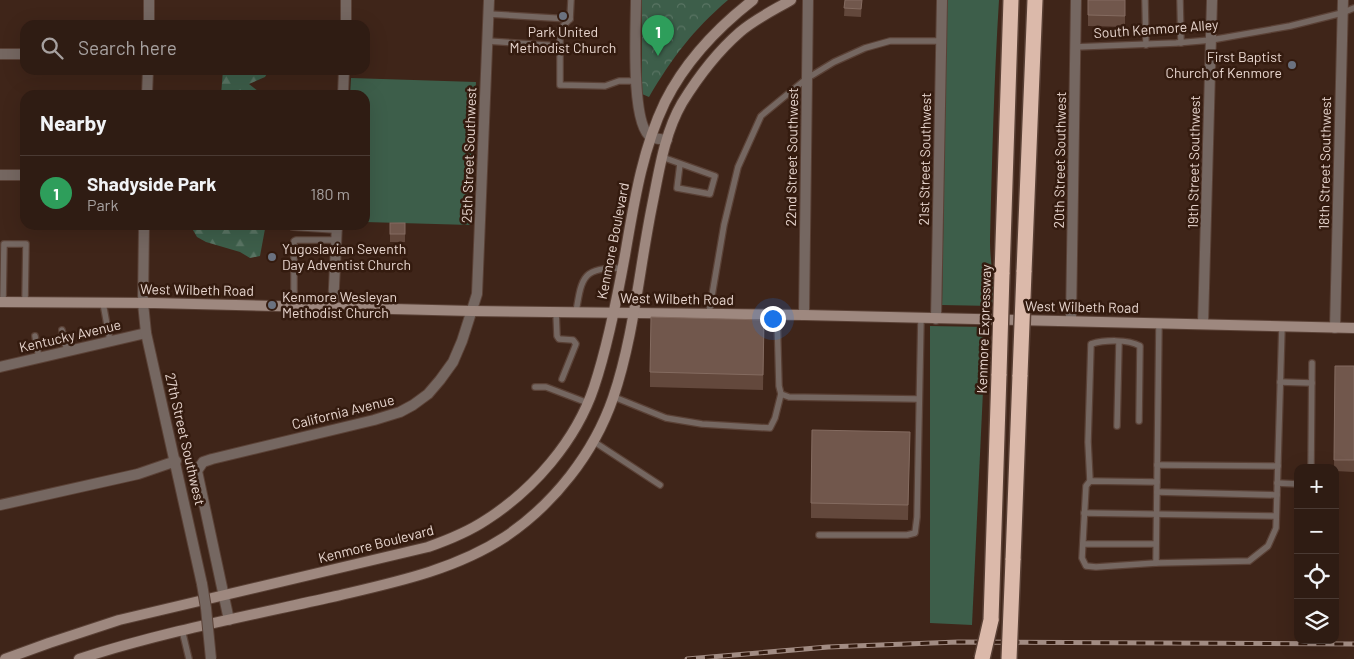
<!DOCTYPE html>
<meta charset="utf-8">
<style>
body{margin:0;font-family:Barlow,sans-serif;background:#37251c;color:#f1f3f6}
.controls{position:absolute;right:15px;bottom:15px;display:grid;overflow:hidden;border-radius:10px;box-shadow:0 5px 20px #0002}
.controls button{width:45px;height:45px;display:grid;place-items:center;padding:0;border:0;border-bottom:1px solid #4a3a33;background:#2f1c13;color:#f1f3f6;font:25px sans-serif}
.you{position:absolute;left:772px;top:318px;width:18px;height:18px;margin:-12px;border:4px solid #fff;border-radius:50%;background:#1a73e8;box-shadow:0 0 0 8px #1a73e833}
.badge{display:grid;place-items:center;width:32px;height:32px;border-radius:50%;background:#2563eb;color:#fff;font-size:16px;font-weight:700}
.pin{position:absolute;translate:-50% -41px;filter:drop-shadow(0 1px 2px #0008)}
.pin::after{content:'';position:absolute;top:26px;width:18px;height:15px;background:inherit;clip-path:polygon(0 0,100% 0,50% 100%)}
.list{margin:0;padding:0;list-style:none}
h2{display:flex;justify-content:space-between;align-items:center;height:65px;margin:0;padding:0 20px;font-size:21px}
h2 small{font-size:16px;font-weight:400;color:#a7a1a0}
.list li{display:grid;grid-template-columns:32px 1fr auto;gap:15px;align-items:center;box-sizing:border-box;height:75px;padding:0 20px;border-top:1px solid #4a3a33}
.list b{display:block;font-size:19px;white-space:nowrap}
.list p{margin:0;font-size:16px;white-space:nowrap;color:#a7a1a0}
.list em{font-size:16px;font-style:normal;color:#a7a1a0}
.icon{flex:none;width:28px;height:28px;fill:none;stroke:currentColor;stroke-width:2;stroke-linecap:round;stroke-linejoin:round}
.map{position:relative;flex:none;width:1354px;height:659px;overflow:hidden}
.search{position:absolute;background:#2f1c13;box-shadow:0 5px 20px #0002;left:20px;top:20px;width:350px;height:55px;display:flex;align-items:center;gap:12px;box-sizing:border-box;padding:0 18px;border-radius:15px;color:#a7a1a0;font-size:19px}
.panel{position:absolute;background:#2f1c13;box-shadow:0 5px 20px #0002;left:20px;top:90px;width:350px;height:140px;border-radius:15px}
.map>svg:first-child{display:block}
.grass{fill:#3d5e4a}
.forest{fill:url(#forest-firs)}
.park{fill:url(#park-crowns)}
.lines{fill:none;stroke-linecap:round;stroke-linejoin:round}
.service-casing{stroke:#5a4136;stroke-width:8}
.minor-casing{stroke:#5a4136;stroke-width:12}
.tertiary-casing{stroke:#5a4136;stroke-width:12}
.secondary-casing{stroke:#5a4136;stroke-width:12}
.motorway-casing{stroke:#5a4136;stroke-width:18}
.service{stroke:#756761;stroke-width:5.5}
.minor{stroke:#756761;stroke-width:10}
.tertiary{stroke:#756761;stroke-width:10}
.secondary{stroke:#9e887f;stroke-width:10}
.motorway{stroke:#dbb9aa;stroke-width:15}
.rail-casing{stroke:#a28c83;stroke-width:5}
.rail{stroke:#341b0f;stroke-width:3;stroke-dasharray:9;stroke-linecap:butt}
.tertiary-bridge-casing{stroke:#5a4136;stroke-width:12;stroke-linecap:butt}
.motorway-bridge-casing{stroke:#5a4136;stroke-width:18;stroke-linecap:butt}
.tertiary-bridge{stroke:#756761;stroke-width:10}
.motorway-bridge{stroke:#dbb9aa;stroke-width:15}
.wall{fill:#63483c}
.building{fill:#71574c;stroke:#846b60}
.worship-dot{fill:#6b7280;stroke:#341b0f;stroke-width:2}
.labels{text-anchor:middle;stroke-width:5;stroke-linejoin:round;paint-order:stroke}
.street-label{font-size:14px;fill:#e7d5ce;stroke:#341b0f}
.poi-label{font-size:14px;fill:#e7d5ce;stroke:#341b0f;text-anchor:start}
</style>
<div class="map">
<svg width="1354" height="659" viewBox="0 0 1354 659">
<defs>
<pattern id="forest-firs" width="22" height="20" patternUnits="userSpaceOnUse" patternTransform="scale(1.25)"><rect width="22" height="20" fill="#3d5e4a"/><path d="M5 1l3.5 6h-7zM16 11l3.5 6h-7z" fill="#597463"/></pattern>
<pattern id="park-crowns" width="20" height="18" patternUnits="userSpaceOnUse" patternTransform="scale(1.25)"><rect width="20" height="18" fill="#3d5e4a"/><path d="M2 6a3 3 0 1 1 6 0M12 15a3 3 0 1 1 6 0" fill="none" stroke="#597463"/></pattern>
</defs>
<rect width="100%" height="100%" fill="#3f2519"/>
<g class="grass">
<path d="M947 0H999C994 80 992 161 990 241 990 263 995 284 993 306L942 305Z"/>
<path d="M351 78 476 82 470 225 365 222V95H350Z"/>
<path d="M930 326 986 327 972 625 930 623Z"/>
</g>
<g class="forest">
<path d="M223 70H269L265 77 249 84 258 91 270 95H221Z"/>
<path d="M190 225H264L265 229 260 256 250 258 240 252 206 242 197 237Z"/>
</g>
<path class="park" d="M642 0H728C693 30 672 58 649 97L642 94Z"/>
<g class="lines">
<g class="service-casing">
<g id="service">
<path d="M1145 0 1146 45"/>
<path d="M1180 0 1181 43"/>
<path d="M488 14 570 19 571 0"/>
<path d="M487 41 560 46V85L605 86 619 81H635"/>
<path d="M560 46V29L570 19"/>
<path d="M1075 47 1176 43 1211 40 1290 26 1342 13 1354 8"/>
<path d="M662 157 715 176 710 194 677 188 680 164"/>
<path d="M3 302 4 244H26L25 302"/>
<path d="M103 303 110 341"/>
<path d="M294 306V241L296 240H336"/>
<path d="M556 312 557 336 559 339 573 340 576 344 562 379"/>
<path d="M576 312C582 275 583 268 623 268"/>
<path d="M709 313 724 225 738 167 761 116 806 79 834 62 865 48 890 41H941"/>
<path d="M777 314 779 386 781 394 789 397 918 399"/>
<path d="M1159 323 1156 563 1249 561 1268 546 1276 528 1282 326"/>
<path d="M62 330 67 351"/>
<path d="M35 336 39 358"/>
<path d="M1280 382 1312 383"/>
<path d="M535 387H546L588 403"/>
<path d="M614 397 666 418 702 424 770 428 775 418 781 394"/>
<path d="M1117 426 1119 342"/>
<path d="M593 441 660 485"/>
<path d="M1157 465 1278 466"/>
<path d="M1311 468 1312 363"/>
<path d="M1090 481 1088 442 1091 344C1104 340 1128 339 1140 346L1139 421"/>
<path d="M1277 483 1298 484"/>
<path d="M1157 492 1277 495"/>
<path d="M1084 513 1276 516"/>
<path d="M819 535H907L915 533 917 517 921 318"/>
<path d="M1083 544H1156"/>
<path d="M1156 563 1096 567 1086 566 1082 558 1086 486 1090 481 1157 482"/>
<path d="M182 630 189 659"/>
</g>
</g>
<g class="minor-casing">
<g id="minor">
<path d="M636 0C636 24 630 125 651 137 655 139 662 139 667 140"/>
<path d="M149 25V0"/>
<path d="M346 25V0"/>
<path d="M0 54H25"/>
<path d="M147 95 148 70"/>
<path d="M343 95 344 70"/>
<path d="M0 175H25"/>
<path d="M293 225 337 228"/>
<path d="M143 303 144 225"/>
<path d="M333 307 337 225"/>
<path d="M804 315 808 0"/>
<path d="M936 319 942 0"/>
<path d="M1071 320 1076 0"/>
<path d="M1203 324 1212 0"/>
<path d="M1335 328 1343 0"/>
<path d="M0 367 146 333"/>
<path d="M0 505 138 474 176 461"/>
<path d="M229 620 197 471 203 462 212 459 374 420 400 412 413 405 428 394 440 380 453 362 462 341 477 294 489 0"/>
</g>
</g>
<g class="tertiary-casing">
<path id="tertiary" d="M143 303 146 333 202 584"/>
</g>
<g class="secondary-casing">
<g id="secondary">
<path d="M0 302 154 303 472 311 804 315 1354 328"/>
<path d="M5 659 49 643 119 620 428 547C448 540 468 532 486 520 533 490 576 441 594 387 608 345 617 299 625 255 634 203 642 150 665 102 686 60 717 28 753 0"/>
<path d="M79 659C162 632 247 616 332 597 391 583 453 571 505 537 554 504 594 453 613 398 634 336 639 270 652 206 659 172 664 134 682 103 698 77 717 52 740 32 755 19 774 10 791 0"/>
</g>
</g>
<g class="motorway-casing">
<g id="motorway">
<path d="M1024 272 1035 0"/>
<path d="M1002 274 1011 0"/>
<path d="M1013 560 1020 375"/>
<path d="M991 620 999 374"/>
</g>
</g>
<use href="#service" class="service"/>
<use href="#minor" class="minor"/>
<use href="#tertiary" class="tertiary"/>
<use href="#secondary" class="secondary"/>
<use href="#motorway" class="motorway"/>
<g class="rail-casing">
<path id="rail" d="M687 659 828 647 958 642 1354 644"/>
</g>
<use href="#rail" class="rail"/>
<g class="tertiary-bridge-casing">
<path id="tertiary-bridge" d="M202 584 206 608 211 659"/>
</g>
<g class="motorway-bridge-casing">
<g id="motorway-bridge">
<path d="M999 374 1002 274"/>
<path d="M1020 375 1024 272"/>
<path d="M982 659 991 620"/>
<path d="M1009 659 1013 560"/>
</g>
</g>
<use href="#tertiary-bridge" class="tertiary-bridge"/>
<use href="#motorway-bridge" class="motorway-bridge"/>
</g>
<g class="wall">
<path d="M845 0H862L861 17 844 16Z"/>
<path d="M1088 0H1125V27L1088 26Z"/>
<rect x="390" y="223" width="15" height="19"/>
<path d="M764 320 763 390 650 387V372Z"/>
<path d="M1335 366H1354V472L1335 471V468H1334Z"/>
<path d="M910 432 908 520 811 518V503Z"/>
</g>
<g class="building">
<path d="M845 0H862L861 9 844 8Z"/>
<path d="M1088 0H1125V16L1088 15Z"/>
<rect x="390" y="223" width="15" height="11"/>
<path d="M651 317 764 320 763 375 650 372Z"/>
<path d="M1335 366H1354V460H1334Z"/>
<path d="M812 430 910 432 908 505 811 503Z"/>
</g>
<g class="worship-dot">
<circle cx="563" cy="16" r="5"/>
<circle cx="1292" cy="65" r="5"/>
<circle cx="272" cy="257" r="5"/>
<circle cx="272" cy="305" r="5"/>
</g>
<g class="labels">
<g class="street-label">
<text transform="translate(1156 29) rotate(-4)" y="5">South Kenmore Alley</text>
<text transform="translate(469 155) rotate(-88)" y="5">25th Street Southwest</text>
<text transform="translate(792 157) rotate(-89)" y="5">22nd Street Southwest</text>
<text transform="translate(925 159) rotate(-89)" y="5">21st Street Southwest</text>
<text transform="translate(1060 160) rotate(-89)" y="5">20th Street Southwest</text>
<text transform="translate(1194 162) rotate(-89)" y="5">19th Street Southwest</text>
<text transform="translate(1325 163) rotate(-89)" y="5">18th Street Southwest</text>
<text transform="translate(613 241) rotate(-79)" y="5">Kenmore Boulevard</text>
<text transform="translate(197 290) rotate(1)" y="5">West Wilbeth Road</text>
<text transform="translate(677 299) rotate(1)" y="5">West Wilbeth Road</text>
<text transform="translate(1082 307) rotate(1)" y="5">West Wilbeth Road</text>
<text transform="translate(984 329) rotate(-88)" y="5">Kenmore Expressway</text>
<text transform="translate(70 336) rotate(-13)" y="5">Kentucky Avenue</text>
<text transform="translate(343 412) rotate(-14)" y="5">California Avenue</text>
<text transform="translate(185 439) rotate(77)" y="5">27th Street Southwest</text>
<text transform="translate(376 544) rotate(-14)" y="5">Kenmore Boulevard</text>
</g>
<g class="poi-label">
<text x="563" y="37" text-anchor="middle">Park United<tspan x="563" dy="16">Methodist Church</tspan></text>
<text x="1282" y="62" text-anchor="end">First Baptist<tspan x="1282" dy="16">Church of Kenmore</tspan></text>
<text x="282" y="254">Yugoslavian Seventh<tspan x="282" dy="16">Day Adventist Church</tspan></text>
<text x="282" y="302">Kenmore Wesleyan<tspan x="282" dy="16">Methodist Church</tspan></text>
</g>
</g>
</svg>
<div class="controls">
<button>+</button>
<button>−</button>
<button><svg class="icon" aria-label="locate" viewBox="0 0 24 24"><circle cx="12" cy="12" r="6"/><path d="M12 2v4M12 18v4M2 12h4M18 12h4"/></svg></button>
<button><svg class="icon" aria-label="layers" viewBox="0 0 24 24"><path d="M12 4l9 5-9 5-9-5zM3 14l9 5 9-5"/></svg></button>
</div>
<div class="you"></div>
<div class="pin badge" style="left:658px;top:56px;background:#2e9e5b">1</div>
<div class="search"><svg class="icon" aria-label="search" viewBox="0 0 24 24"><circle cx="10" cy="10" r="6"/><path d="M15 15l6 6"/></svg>Search here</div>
<section class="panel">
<h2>Nearby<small></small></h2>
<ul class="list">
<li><span class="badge" style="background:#2e9e5b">1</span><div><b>Shadyside Park</b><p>Park</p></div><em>180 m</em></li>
</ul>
</section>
</div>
